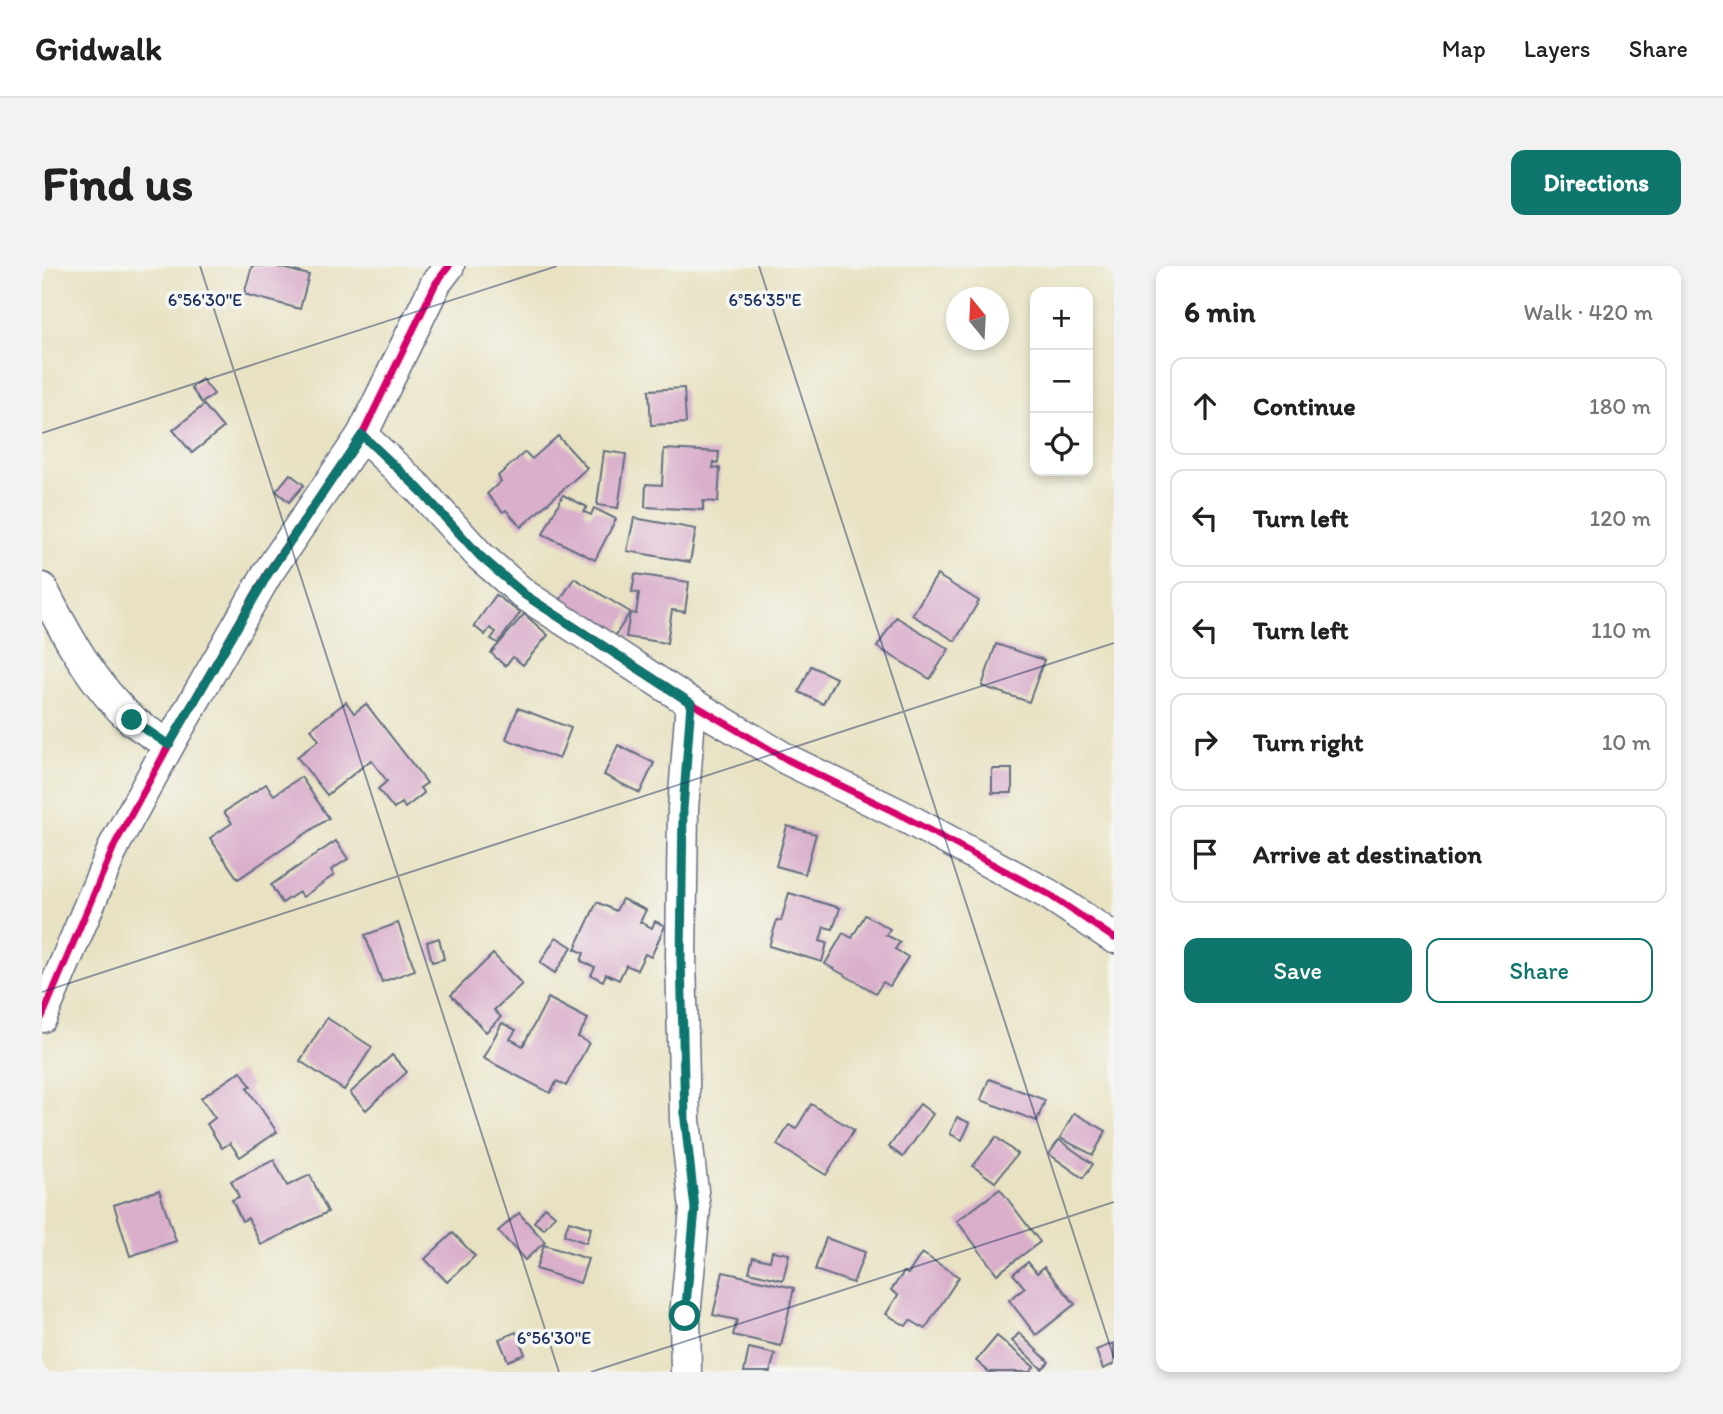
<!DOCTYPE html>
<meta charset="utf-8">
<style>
body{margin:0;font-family:Itim,sans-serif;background:#f2f2f2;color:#222}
.controls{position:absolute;right:21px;top:21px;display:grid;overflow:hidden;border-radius:14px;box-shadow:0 4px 10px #0003}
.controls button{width:63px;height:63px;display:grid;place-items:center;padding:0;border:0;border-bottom:2px solid #e0e0e0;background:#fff;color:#222;font:35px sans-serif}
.compass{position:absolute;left:904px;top:21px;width:63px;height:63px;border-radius:50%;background:#fff;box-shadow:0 4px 10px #0003;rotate:342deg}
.stop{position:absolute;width:21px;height:21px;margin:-16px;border:5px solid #0f766e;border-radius:50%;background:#fff}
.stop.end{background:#0f766e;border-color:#fff;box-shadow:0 2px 7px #0008}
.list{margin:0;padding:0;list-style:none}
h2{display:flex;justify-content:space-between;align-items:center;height:91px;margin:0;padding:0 28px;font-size:30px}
h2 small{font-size:23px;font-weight:400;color:#767676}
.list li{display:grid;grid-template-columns:46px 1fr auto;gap:21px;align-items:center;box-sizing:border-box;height:98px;margin:0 14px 14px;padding:0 14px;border:2px solid #e0e0e0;border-radius:14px}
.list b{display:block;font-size:26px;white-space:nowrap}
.list em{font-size:23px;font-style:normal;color:#767676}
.actions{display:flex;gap:14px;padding:21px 28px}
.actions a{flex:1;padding:16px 0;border:2px solid #0f766e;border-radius:14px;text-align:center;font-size:24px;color:#0f766e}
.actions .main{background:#0f766e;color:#fff}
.icon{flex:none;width:38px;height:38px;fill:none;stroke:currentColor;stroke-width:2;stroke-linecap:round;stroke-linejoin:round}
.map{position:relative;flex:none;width:1072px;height:1106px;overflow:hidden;border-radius:14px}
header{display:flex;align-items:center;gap:42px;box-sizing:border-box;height:98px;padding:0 35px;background:#fff;border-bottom:2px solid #e0e0e0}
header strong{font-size:33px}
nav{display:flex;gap:38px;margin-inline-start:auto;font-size:24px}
.intro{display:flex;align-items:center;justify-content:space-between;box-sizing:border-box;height:168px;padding:0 42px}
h1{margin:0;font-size:49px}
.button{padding:18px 32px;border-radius:14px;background:#0f766e;color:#fff;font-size:24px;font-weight:700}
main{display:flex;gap:42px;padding:0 42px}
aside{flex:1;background:#fff;border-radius:14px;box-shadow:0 4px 10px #0003}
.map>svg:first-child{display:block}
.building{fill:#d9afcb}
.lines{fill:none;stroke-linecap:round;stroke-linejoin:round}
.minor-casing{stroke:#636e81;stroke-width:33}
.minor{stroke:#fff;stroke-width:30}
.cycleway-casing{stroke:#f6f6f2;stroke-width:11}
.cycleway{stroke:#d6006c;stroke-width:7}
.route{stroke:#0f766e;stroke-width:9}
.ticks{fill:none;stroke:#1b2f5e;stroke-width:2;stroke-opacity:0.45}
.ticks-label{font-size:18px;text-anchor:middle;fill:#1b2f5e;stroke:#f6f6f2;stroke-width:7;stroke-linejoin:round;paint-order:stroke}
</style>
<header>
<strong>Gridwalk</strong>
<nav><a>Map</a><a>Layers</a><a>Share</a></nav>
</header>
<div class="intro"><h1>Find us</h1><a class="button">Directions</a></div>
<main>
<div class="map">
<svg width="1072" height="1106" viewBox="0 0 1072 1106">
<rect width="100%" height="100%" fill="#f6f6f2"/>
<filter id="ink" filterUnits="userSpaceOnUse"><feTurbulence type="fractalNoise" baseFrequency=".0143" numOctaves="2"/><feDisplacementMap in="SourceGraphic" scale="14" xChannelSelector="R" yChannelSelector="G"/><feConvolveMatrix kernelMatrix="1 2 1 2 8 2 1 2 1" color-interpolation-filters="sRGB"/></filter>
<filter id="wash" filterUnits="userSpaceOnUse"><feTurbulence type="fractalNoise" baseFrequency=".00686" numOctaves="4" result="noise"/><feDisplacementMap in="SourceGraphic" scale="28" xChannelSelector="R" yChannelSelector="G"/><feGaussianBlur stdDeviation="1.57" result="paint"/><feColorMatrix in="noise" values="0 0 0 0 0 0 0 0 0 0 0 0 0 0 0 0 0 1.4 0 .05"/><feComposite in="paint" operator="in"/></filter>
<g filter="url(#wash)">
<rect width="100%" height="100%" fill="#e8e2c2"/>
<g id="blocks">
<g class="building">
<path d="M210 0H233L267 9 258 43 202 28Z"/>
<path d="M160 113 172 128 160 137 149 122Z"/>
<path d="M642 122 644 157 609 159 607 124Z"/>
<path d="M162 139 181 162 150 187 131 164Z"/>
<path d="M516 170 545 202 479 261 464 244 461 246 445 228 459 215 456 210 483 186 490 193Z"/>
<path d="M622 183 677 186 676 197 672 196 671 202H678L676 236 661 235V244L603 241 604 218 620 219Z"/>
<path d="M562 185 584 188 576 242 555 239Z"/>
<path d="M248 208 262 219 247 236 234 225Z"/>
<path d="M521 229 545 241 542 246 549 249 552 242 574 253 553 294 501 268Z"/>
<path d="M592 252 654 263 648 296 585 285Z"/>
<path d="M593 308 647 316 643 346 630 344 625 377 584 371 588 347 594 348 597 327 590 326Z"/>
<path d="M895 309 937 335 913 375 870 349Z"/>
<path d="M532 312 588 346 573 370 517 336Z"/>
<path d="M454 329 478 347 456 377 449 373 454 366 448 362 443 369 432 360Z"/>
<path d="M482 348 506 369 481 399 471 391 463 400 449 387Z"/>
<path d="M854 351 907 383 888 413 835 381Z"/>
<path d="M954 378 1002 394 987 436 940 420Z"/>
<path d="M769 400 794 412 781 438 757 426Z"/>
<path d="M304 436 312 447 324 438 385 517 378 522 382 527 363 542 360 537 352 543 336 523 345 515 329 494 285 529 255 491 277 474 269 463Z"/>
<path d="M476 442 529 462 517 493 464 473Z"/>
<path d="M576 479 612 497 598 527 562 509Z"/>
<rect x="950" y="503" width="20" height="24"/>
<path d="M259 511 287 552 196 613 168 572 190 557 182 546 224 518 232 529Z"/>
<path d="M745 560 774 568 763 608 734 600Z"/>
<path d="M294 575 306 593 289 604 292 609 261 631 257 626 240 637 229 619Z"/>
<path d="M747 627 798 642 791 663 782 661 778 675 785 677 780 696 727 680 735 654 739 655Z"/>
<path d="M580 633 604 644 598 656 610 662 613 655 623 660 609 691 603 688 595 704 584 699 577 714 564 708 561 715 549 709 553 701 539 695 542 687 533 683 555 636 574 645Z"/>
<path d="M823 649 848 663 844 669 858 676 853 683 866 691 848 720 841 716 834 727 783 698 801 667 810 672Z"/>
<path d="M356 657 373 704 340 716 323 669Z"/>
<path d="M514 671 530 681 513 707 498 697Z"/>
<path d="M397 672 402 693 390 696 385 676Z"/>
<path d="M451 688 480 718 452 744 459 751 444 766 409 729Z"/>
<path d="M506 732 546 753 536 771 547 777 524 820 515 815 508 827 441 792 460 757 474 764 468 773 481 780Z"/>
<path d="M285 752 330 781 302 824 258 795Z"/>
<path d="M350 789 365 806 324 844 308 827Z"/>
<path d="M199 805 209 820 205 822 235 866 198 891 188 877 180 882 165 858 173 852 159 832Z"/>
<path d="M947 813 1003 834 995 855 939 834Z"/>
<path d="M769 838 812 864 784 909 735 879 747 859 754 863Z"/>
<path d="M878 838 891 848 861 891 847 881Z"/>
<path d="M1032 847 1064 865 1051 889 1018 872Z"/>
<path d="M915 851 928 857 920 874 908 868Z"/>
<path d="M954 871 975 888 953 916 931 900Z"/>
<path d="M1017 874 1051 898 1041 912 1007 888Z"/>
<path d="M232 894 245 920 268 909 286 946 219 979 206 952 200 955 190 934 197 931 189 915Z"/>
<path d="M958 923 998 976 955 1008 915 955Z"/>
<path d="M117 924 134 975 88 990 72 939Z"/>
<path d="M503 941 513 949 502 963 492 956Z"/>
<path d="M477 947 503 976 483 994 456 965Z"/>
<path d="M527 955 549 962 544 977 522 969Z"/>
<path d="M411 967 433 990 405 1016 383 993Z"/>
<path d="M784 972 823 986 811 1017 773 1004Z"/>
<path d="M502 979 546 993 538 1017 494 1003Z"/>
<path d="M730 985 747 988 741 1014 707 1006 711 991 728 995Z"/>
<path d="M880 987 917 1011 883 1063 868 1054 864 1060 844 1048 856 1029 849 1024 862 1006 866 1008Z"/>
<path d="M986 996 995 1007 1002 1001 1033 1038 994 1069 967 1034 983 1022 971 1008Z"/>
<path d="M681 1006 752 1022 739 1080 691 1069 695 1054 671 1049Z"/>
<path d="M474 1066 483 1088 466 1095 457 1073Z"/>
<path d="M977 1067 1007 1096 1000 1103 970 1075Z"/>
<path d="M955 1070 992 1101 988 1106H947L934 1095Z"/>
<path d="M1072 1077V1098L1061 1103 1054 1084Z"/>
<path d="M707 1082 733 1088 728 1106H702Z"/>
</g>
</g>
</g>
<g filter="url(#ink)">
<use href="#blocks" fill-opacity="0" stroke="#636e81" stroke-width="2"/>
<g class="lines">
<g class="minor-casing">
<g id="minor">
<path d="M320 169 377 223 438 290 483 329 649 437 746 494 857 548 1006 628 1072 672"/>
<path d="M0 322C23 367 52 420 90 454 101 463 115 471 127 479"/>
<path d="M0 751 73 578 127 479 225 308 320 169 394 17 407 0"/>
<path d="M644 1106 643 1050 653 943 643 854 639 692 641 543 649 437"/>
</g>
</g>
<use href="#minor" class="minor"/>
<g class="cycleway-casing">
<g id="cycleway">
<path d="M320 169 377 223 438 290 483 329 649 437 746 494 857 548 1006 628 1072 672"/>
<path d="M0 751 73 578 127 479 225 308 320 169 394 17 407 0"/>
</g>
</g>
<use href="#cycleway" class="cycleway"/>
</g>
</g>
<g class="lines" filter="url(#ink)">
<path class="route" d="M90 454 127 479 226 308 320 169 377 223 438 290 483 329 649 437 641 543 639 692 643 854 653 943 643 1050"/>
</g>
<path class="ticks" d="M158 0 517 1106M717 0 1072 1092M0 167 515 0M0 726 1072 377M549 1106 1072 936"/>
<g class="ticks-label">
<text x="163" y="40">6°56'30"E</text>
<text x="723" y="40">6°56'35"E</text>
<text x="512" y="1078">6°56'30"E</text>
</g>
</svg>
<div class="controls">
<button>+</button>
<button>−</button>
<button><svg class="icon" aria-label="locate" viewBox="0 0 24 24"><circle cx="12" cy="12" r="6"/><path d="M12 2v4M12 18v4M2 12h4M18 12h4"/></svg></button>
</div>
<svg class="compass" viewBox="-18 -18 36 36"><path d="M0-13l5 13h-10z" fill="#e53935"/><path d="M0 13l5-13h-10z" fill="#767676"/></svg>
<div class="stop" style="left:643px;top:1050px"></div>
<div class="stop end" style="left:90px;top:454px"></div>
</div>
<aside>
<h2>6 min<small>Walk · 420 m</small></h2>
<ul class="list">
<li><svg class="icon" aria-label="ahead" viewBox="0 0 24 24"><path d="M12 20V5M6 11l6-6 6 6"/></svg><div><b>Continue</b></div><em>180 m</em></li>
<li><svg class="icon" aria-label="left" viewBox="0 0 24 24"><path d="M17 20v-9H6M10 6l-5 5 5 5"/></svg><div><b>Turn left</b></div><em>120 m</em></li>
<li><svg class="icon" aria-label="left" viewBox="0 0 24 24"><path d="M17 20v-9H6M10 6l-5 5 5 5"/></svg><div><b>Turn left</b></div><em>110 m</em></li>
<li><svg class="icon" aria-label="right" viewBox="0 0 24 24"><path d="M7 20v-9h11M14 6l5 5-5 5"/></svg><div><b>Turn right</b></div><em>10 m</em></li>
<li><svg class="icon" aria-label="arrive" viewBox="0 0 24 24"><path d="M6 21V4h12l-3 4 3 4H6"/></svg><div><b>Arrive at destination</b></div></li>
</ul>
<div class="actions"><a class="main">Save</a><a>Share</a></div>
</aside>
</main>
